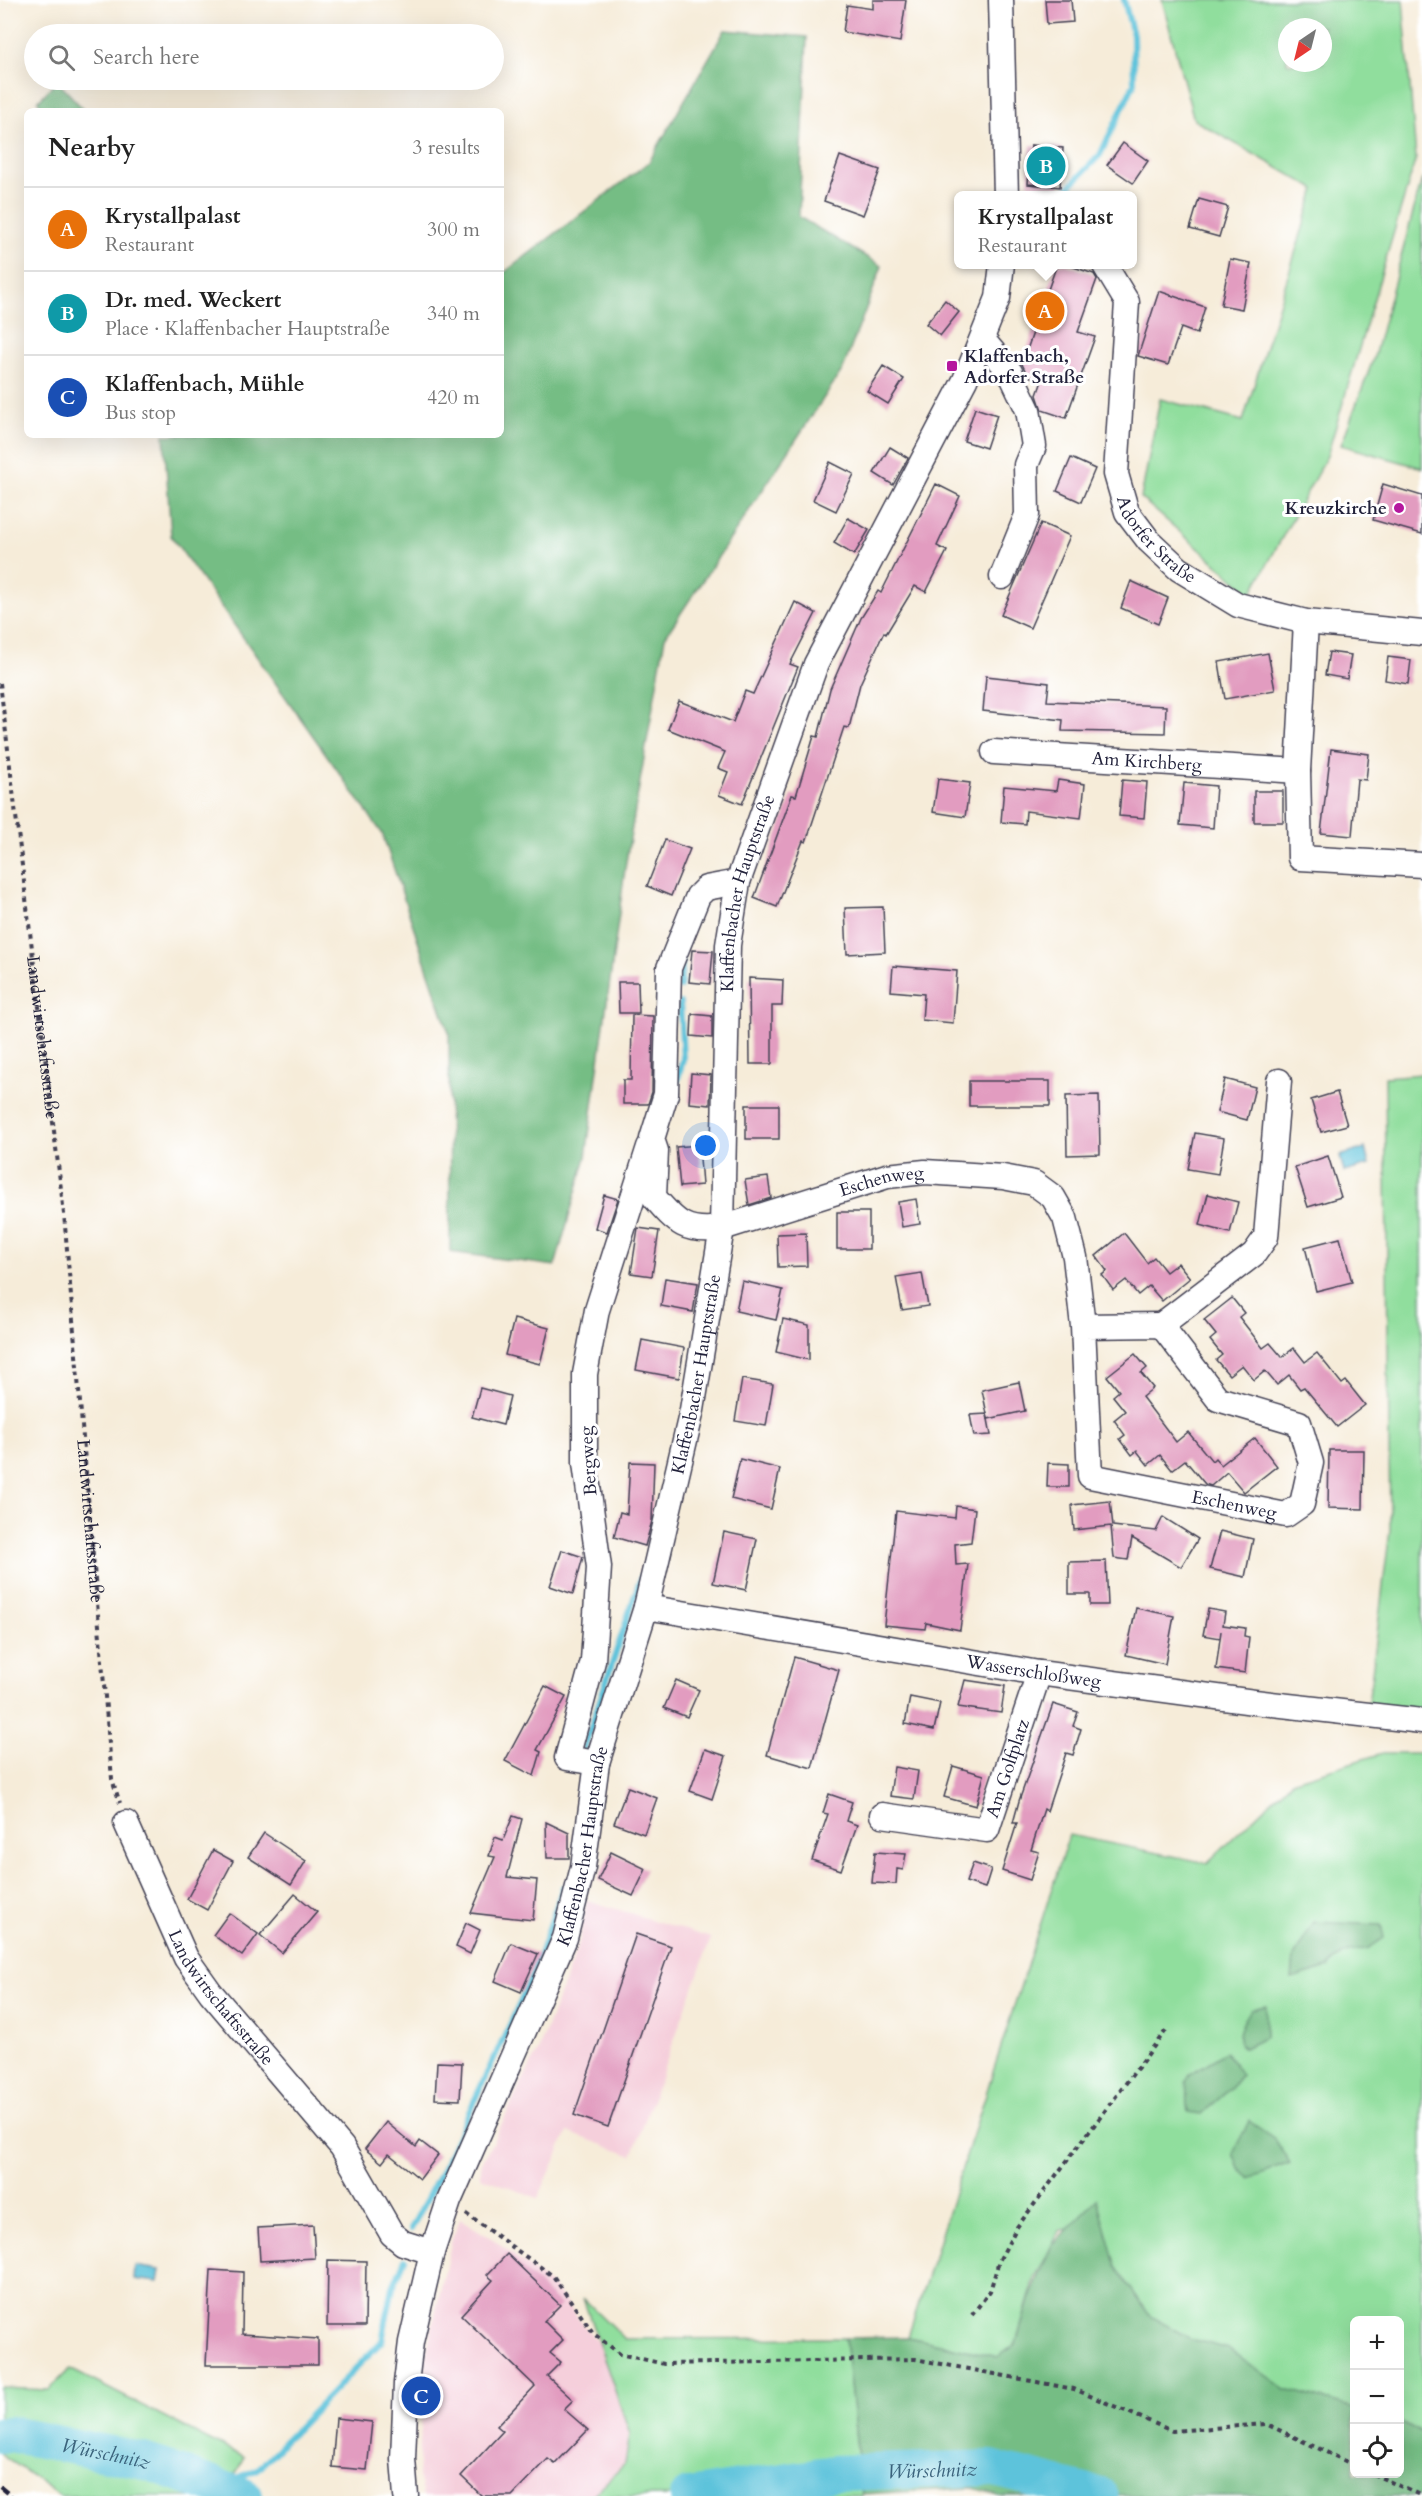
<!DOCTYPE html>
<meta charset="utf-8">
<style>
body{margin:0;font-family:Cardo,serif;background:#f6f6f6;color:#222}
.controls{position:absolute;right:18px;bottom:18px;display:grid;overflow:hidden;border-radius:9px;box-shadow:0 6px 24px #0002}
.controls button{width:54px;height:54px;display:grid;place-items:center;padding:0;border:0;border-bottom:2px solid #e0e0e0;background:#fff;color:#222;font:30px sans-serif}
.compass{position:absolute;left:1278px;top:18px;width:54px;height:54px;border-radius:50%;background:#fff;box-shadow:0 6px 24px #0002;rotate:215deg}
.you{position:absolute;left:706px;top:1146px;width:21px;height:21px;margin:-15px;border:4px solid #fff;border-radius:50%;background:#1a73e8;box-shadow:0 0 0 9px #1a73e833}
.badge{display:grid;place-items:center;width:39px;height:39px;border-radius:50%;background:#b45309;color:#fff;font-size:20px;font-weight:700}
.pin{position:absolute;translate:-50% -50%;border:3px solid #fff;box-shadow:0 2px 6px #0006}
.popup{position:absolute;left:954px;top:191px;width:183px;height:78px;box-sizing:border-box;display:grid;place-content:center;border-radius:9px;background:#fff;filter:drop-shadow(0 2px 4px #0005);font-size:20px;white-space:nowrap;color:#767676}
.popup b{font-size:22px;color:#222}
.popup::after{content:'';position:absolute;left:50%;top:100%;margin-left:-12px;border:12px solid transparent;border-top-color:#fff}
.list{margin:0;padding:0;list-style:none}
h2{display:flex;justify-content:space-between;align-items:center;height:78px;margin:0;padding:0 24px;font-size:26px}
h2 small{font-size:20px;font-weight:400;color:#767676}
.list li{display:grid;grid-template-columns:39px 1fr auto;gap:18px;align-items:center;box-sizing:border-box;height:84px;padding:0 24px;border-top:2px solid #e0e0e0}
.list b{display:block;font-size:22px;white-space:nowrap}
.list p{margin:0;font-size:20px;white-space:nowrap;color:#767676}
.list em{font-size:20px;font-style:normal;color:#767676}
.icon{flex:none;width:33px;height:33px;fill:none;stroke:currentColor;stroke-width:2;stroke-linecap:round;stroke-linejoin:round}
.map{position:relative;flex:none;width:1422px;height:2496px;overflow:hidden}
.search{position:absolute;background:#fff;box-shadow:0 6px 24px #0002;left:24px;top:24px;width:480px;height:66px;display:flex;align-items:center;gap:15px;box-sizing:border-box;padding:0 21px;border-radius:33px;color:#767676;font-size:22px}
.panel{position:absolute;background:#fff;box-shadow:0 6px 24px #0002;left:24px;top:108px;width:480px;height:330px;border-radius:9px}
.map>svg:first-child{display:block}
.built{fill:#f5cfdb}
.green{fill:#90de9d;stroke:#59806c;stroke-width:1.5;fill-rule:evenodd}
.forest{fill:#74bd84;stroke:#4b7060;stroke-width:1.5}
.water{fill:#5dc3db;stroke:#40728b;stroke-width:1.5}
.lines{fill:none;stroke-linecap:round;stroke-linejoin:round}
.stream{stroke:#5dc3db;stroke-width:6}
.river{stroke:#5dc3db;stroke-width:36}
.building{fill:#e29cc0}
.minor-casing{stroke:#424053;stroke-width:27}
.path{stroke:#424053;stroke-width:4;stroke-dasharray:4.5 4.5;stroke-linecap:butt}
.minor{stroke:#fff;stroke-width:24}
.rail{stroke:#22223b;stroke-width:4.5;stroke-dasharray:9 4.5;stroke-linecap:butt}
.poi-dot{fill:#b5179e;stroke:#fff;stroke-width:2}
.labels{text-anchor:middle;stroke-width:6;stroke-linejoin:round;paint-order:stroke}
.poi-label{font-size:18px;font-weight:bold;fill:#22223b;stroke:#fff;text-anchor:start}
.street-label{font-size:18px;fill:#22223b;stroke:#fff}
.water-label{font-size:20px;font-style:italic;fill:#3a627b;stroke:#fff}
</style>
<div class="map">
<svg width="1422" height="2496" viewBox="0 0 1422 2496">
<rect width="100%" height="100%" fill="#fff"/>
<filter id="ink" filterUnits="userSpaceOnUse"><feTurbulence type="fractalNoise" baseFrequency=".0167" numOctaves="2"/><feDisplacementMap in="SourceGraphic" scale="12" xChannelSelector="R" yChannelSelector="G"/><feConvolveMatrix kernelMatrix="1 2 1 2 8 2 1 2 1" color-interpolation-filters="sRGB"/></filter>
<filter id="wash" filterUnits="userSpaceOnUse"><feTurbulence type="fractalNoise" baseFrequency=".008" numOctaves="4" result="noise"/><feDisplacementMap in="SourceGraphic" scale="24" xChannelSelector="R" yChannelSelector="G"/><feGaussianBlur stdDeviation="1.35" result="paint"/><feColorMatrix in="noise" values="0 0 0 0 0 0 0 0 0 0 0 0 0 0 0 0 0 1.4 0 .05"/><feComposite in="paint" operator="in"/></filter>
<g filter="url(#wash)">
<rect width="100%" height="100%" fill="#f6ecd9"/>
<g class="built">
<path d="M587 1900 711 1938 632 2156 568 2132 538 2198 480 2177V2167L539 2049 579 1943Z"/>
<path d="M460 2219 496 2241 555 2289 599 2345 630 2434 625 2464 592 2496H423L418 2476 426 2355 452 2239Z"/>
</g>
<g class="green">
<path d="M1162 0H1403L1416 158 1327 456 1251 594 1141 498 1160 399 1243 421 1315 189 1194 120ZM1287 27H1323V63H1287Z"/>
<path d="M1422 179V468L1341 445 1374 357Z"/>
<path d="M1422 1074V1717L1367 1713 1390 1530 1385 1077Z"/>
<path d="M1383 1753H1422V2456L1400 2448V2320H1354V2432L1182 2362 1088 2227 1060 2230 1034 2281 1016 2344 998 2357 908 2337 1069 1835 1207 1863 1292 1781Z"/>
<path d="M583 2298 625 2339 845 2338 862 2496H592L625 2464 630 2434Z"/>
<path d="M70 2369 244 2457 225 2496H61L0 2453V2388L49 2390Z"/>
</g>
<g class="forest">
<path d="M725 30 807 37 799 217 882 266 843 369 665 637 626 862 586 1157 555 1266 450 1252 449 1033 382 833 171 536 164 435H501V275L649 162Z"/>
<path d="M57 81 85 111H43L38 101Z"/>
<path d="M1314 1922 1381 1925 1384 1938 1369 1948 1346 1953 1334 1960 1328 1968 1292 1979 1294 1956Z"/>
<path d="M1266 2006V2037L1244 2048 1240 2045C1236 2029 1244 2023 1251 2009Z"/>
<path d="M1226 2052 1241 2075C1231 2091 1215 2101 1202 2114L1188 2112C1185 2100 1188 2093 1186 2082L1190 2074Z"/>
<path d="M1249 2121 1275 2139 1290 2163 1249 2178 1239 2169 1233 2153Z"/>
<path d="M1097 2199 1116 2267 1150 2316 1191 2339 1229 2349 1285 2389 1354 2408V2474H1400V2421L1422 2434V2496H1002L973 2488 862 2494 845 2338 908 2337 998 2357 1016 2344 1029 2300 1051 2247Z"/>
</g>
<g class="water">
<path d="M1365 1148 1369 1165 1344 1172 1340 1156Z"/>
<path d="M135 2266 160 2270 158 2282 134 2279Z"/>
</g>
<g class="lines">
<g class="stream">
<path d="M1060 196 1100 155 1134 84 1133 35 1124 0"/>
<path d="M680 987 682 961"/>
<path d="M677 1082 683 1059 680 1003"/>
<path d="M584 1748 641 1577"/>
<path d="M411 2229 441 2172 534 1973 563 1887"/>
<path d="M217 2487 258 2469 382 2341 393 2287 405 2259"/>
</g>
<g class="river">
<path id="s1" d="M0 2435 10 2434 141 2460 244 2496"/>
<path id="s2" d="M688 2496 834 2473 991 2468 1101 2496"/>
</g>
</g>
<g id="blocks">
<g class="building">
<path d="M873 0H906L900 42 843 32 847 5 873 9Z"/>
<path d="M1045 0H1071L1073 22 1047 24Z"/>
<path d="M1123 143 1148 161 1133 183 1107 165Z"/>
<path d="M1031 145 1063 148 1060 187 1028 184Z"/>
<path d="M840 156 880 170 863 215 824 201Z"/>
<path d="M1199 199 1228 207 1219 237 1190 229Z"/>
<path d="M1230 259 1251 263 1242 309 1221 305Z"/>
<path d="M1057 264H1065L1094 274 1097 279 1078 332 1095 337 1066 418 1042 410 1037 395 1042 381 1028 376 1022 364Z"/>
<path d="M1159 291 1205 307 1197 334 1181 328 1168 365 1138 356Z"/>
<path d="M945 300 959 312 940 336 926 324Z"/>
<path d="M883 366 904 379 888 404 867 391Z"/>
<path d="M975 408 997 415 986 448 964 441Z"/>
<path d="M890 447 908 458 893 485 874 473Z"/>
<path d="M1071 458 1095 469 1081 502 1057 491Z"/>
<path d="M830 462 854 474 836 511 813 500Z"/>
<path d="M936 484 960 496 937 546 947 551 926 592 915 586 886 634 884 632 860 684 849 728 844 727 806 842 803 841 777 907 754 898 792 795 796 796 814 736 818 737 830 689 861 618 878 591 881 593Z"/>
<path d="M1383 484 1422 496V534L1373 520Z"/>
<path d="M848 518 869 530 854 555 834 543Z"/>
<path d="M1041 523 1070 536 1030 628 1001 615Z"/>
<path d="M1131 581 1168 598 1158 624 1121 608Z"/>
<path d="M795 602 816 613 790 664 798 667 742 804 719 795 728 772 718 768 725 752 668 729 679 701 733 722 745 691 753 694Z"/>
<path d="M1329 652 1351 655 1347 679 1325 675Z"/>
<path d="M1268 653 1275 690 1225 699 1219 662Z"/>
<path d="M1388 657 1411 660 1408 684 1385 680Z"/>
<path d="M986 676 1049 683 1047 701 1166 706 1165 733 1062 731 1063 720 983 711Z"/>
<path d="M1331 749 1369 754 1366 780 1357 779 1352 836 1321 833Z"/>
<path d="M938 779 970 783 965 817 933 812Z"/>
<path d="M1058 780 1085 784 1081 818 1026 811 1025 824 1001 822 1004 786 1056 791Z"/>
<path d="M1122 780 1147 782 1144 818 1119 816Z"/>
<path d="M1184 783 1216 786 1213 828 1180 825Z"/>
<rect x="1254" y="791" width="29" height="31"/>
<path d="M665 840 690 849 671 896 647 886Z"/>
<path d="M883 907 885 952 847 954 845 908Z"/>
<path d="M692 950 713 951 710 984 689 982Z"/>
<path d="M893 966 957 971 953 1023 922 1020 924 994 891 991Z"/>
<path d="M749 978 783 980 782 1006H772V1064H750Z"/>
<path d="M618 982H638L639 1013H619Z"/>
<path d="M692 1014 712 1016V1038L691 1036Z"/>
<path d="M632 1015 653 1016 652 1092 648 1104H623V1080H631Z"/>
<path d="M691 1073 711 1075 710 1105 689 1103Z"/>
<path d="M1225 1079 1255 1087 1247 1120 1217 1112Z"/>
<rect x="969" y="1081" width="81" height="25"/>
<path d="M1337 1092 1347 1125 1321 1132 1311 1100Z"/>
<path d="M1099 1095 1100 1154 1067 1155 1066 1096Z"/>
<rect x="746" y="1105" width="33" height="34"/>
<path d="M1195 1133 1224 1138 1218 1174 1188 1169Z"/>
<path d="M699 1145 702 1185 680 1187 676 1147Z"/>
<path d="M1328 1156 1341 1197 1308 1207 1295 1167Z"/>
<path d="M768 1177 771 1198 749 1205 745 1180Z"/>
<path d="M1208 1194 1238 1202 1230 1233 1200 1225Z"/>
<path d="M604 1195 618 1199 607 1232 595 1228Z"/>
<path d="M916 1199 920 1224 902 1227 898 1202Z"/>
<rect x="837" y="1212" width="32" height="37"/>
<path d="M638 1228 659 1231 652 1276 631 1273Z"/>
<path d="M806 1233 807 1266 778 1267 777 1234Z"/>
<path d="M1124 1233 1147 1263 1154 1257 1166 1272 1178 1263 1190 1278 1162 1301 1149 1286 1138 1295 1126 1280 1113 1290 1102 1275 1107 1271 1096 1256Z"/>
<path d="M1340 1238 1352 1282 1316 1291 1305 1247Z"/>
<path d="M922 1273 928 1306 902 1310 896 1277Z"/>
<path d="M665 1278 698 1283 693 1312 661 1306Z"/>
<path d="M742 1281 783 1290 776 1320 736 1311Z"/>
<path d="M1232 1298 1244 1313 1239 1317 1263 1348 1270 1343 1282 1357 1294 1348 1305 1362 1317 1353 1342 1384 1346 1381 1365 1405 1337 1427 1304 1387 1300 1389 1289 1375 1277 1385 1265 1371 1254 1380 1242 1365 1229 1375 1216 1360 1222 1355 1210 1340 1216 1335 1204 1320Z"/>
<path d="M514 1319 549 1328 540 1364 505 1355Z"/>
<path d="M783 1319 809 1325V1360L776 1352Z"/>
<path d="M642 1340 684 1348 679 1378 636 1370Z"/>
<path d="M1135 1354 1147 1368 1141 1373 1153 1388 1142 1397 1176 1442 1188 1432 1212 1461 1215 1458 1221 1465 1255 1438 1277 1466 1244 1492 1227 1472 1211 1486 1205 1484 1185 1460 1172 1470 1160 1455 1148 1465 1137 1451 1132 1455 1120 1439 1125 1435 1114 1420 1125 1411 1113 1396 1119 1391 1107 1376Z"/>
<path d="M742 1379 773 1384 766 1426 735 1421Z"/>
<path d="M1019 1382 1025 1411 988 1419 982 1390Z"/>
<path d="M480 1388 510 1396 503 1425 472 1417Z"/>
<path d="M987 1414 991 1435 974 1436 970 1415Z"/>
<path d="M1329 1450H1364L1363 1509 1328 1508Z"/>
<path d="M740 1459 780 1469 771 1509 731 1499Z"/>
<path d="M630 1462 654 1463 652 1521 645 1546 614 1537 620 1512 627 1514Z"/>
<path d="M1048 1463 1069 1464V1487H1047Z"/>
<path d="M1110 1501 1113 1526 1156 1531 1163 1517 1198 1539 1181 1567 1132 1538 1128 1560 1114 1558 1111 1526 1074 1530 1072 1505Z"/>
<path d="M956 1506 975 1509 971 1542 955 1544 956 1565 968 1564 960 1630 926 1623 925 1629 884 1625 896 1511 955 1518Z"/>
<path d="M1220 1531 1253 1539 1245 1577 1210 1569Z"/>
<path d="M724 1532 757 1539 746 1590 713 1583Z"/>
<path d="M562 1550 583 1557 573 1594 550 1586Z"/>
<path d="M1106 1561 1108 1605H1090V1594H1069V1562Z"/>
<path d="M1136 1608 1174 1616 1165 1664 1126 1655Z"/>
<path d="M1208 1609 1225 1612 1223 1625 1245 1628 1244 1636 1249 1637 1245 1673 1216 1669 1221 1631 1220 1638 1203 1635Z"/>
<path d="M794 1657 839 1670 812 1768 767 1755Z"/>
<path d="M676 1680 699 1690 687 1717 664 1708Z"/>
<path d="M965 1680 1005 1686 1001 1713 958 1707Z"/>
<path d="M545 1686 566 1697 537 1750 541 1752 534 1776 505 1761Z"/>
<path d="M910 1697 940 1703 934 1730 905 1724Z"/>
<path d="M1053 1704 1078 1712 1073 1726 1081 1729 1073 1755 1066 1753 1047 1811 1044 1809 1031 1850 1039 1852 1030 1880 1002 1871 1017 1823H1013L1019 1801Z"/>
<path d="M705 1749 726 1756 712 1799 690 1791Z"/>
<path d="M953 1766 984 1775 976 1806 944 1797Z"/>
<path d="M894 1767 918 1771 914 1799 890 1796Z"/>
<path d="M628 1787 657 1798 644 1834 614 1823Z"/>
<path d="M829 1794 852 1802 846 1821 857 1825 841 1870 812 1860 828 1814 823 1813Z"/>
<path d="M513 1816 522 1819 507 1877 537 1880 533 1920 471 1913 495 1857 489 1856 495 1837 503 1840Z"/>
<path d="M546 1822 569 1833V1858H547Z"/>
<path d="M264 1833 306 1861 291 1885 248 1857Z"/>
<path d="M213 1850 233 1861 207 1910 187 1899Z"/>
<path d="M611 1852 646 1869 633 1896 598 1880Z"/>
<path d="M875 1852 906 1854 903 1870 897 1869 896 1884 872 1883Z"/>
<path d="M973 1863 991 1869 985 1888 966 1882Z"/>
<path d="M295 1894 317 1912 282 1953 260 1935Z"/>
<path d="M229 1913 258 1934 242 1956 213 1935Z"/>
<path d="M466 1923 480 1930 470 1954 456 1947Z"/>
<path d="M636 1934 671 1946 608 2127 574 2115Z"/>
<path d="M511 1943 538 1954 521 1992 495 1981Z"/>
<path d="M437 2062 462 2063 460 2100 435 2099Z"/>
<path d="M386 2122 416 2147 420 2141 438 2155 420 2179 389 2154 382 2163 365 2149Z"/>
<path d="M313 2225 315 2258 260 2261 258 2228Z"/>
<path d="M507 2254 560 2305 544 2321 563 2340 550 2353 561 2362 547 2376 573 2400 564 2409 588 2430 555 2464 548 2459 512 2496H482L461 2476 503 2431 497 2426 535 2386 461 2315 493 2280 487 2275Z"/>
<path d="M328 2260 366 2261 365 2326H327Z"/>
<path d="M211 2270 243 2272 242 2334 318 2339V2365H206Z"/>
<path d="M336 2418 372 2422 367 2470 332 2467Z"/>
</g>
</g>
</g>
<g filter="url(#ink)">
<use href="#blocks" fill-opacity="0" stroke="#424053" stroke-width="1.5"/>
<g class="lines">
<g class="minor-casing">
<g id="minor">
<path d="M1001 0 1006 196"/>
<path id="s4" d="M1104 264 1127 302 1116 474 1127 512 1149 541 1179 569 1238 605 1306 622 1422 633"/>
<path d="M983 340 1010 372 1028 410 1034 446 1026 465 1027 515 1002 577"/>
<path d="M1306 622 1298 771 1300 858 1422 865"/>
<path id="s5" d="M994 752 1298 771"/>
<path id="s6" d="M738 882 706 888 698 896 669 968 666 1094 652 1139 656 1151 654 1197C677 1224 686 1233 722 1228L887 1176 925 1172 1003 1177 1034 1183 1053 1197 1065 1218 1075 1257 1083 1326 1090 1476 1286 1515 1302 1504 1311 1463 1299 1423 1218 1399 1161 1325 1083 1326"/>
<path d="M1161 1325 1254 1254 1266 1237 1279 1081"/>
<path id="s7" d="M646 1607 1039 1673 1254 1702 1422 1721"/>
<path d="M597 1763 567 1758 593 1661 599 1567 585 1463V1374L597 1310 649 1147"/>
<path id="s8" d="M882 1815 987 1830 1039 1673"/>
<path id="s9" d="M126 1823 186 1958 211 1993 342 2147 392 2234 403 2243 432 2252"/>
<path id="s10" d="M406 2496 403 2459 406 2383 411 2342 432 2252 449 2201 565 1938 583 1867 597 1763 646 1607 692 1410 722 1228 728 945 738 882 816 664 965 380 998 298 1002 264"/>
</g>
</g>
<g class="path">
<path id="s3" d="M0 683 64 1214 112 1779 120 1803"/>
<path d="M466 2214 553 2276 594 2334 620 2354 664 2364 915 2359 1074 2389 1172 2431 1266 2424 1354 2465"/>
<path d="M972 2315 990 2291 999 2261 1017 2227 1167 2029"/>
<path d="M1373 2474 1422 2496"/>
</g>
<use href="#minor" class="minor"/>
<path class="rail" d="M0 2487 11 2496"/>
</g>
</g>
<g class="poi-dot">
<rect x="946" y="360" width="12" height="12" rx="3"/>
<circle cx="1399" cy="508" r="6"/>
</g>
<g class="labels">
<g class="poi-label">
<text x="964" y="362">Klaffenbach,<tspan x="964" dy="21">Adorfer Straße</tspan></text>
<text x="1387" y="514" text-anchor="end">Kreuzkirche</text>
</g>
<g class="street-label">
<text dy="6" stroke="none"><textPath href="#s4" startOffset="296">Adorfer Straße</textPath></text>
<text dy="6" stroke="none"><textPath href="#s5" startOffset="153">Am Kirchberg</textPath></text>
<text dy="6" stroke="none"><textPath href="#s10" startOffset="1654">Klaffenbacher Hauptstraße</textPath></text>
<text dy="6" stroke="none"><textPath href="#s3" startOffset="357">Landwirtschaftsstraße</textPath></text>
<text dy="6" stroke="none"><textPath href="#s6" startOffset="600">Eschenweg</textPath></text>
<text dy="6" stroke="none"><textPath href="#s10" startOffset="1168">Klaffenbacher Hauptstraße</textPath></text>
<text transform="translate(588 1461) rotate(-94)" y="6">Bergweg</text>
<text dy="6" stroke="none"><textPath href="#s6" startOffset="1209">Eschenweg</textPath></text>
<text dy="6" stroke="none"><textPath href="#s3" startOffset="843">Landwirtschaftsstraße</textPath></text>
<text dy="6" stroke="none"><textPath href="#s7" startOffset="393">Wasserschloßweg</textPath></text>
<text dy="6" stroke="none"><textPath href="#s8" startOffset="171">Am Golfplatz</textPath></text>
<text dy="6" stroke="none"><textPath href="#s10" startOffset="682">Klaffenbacher Hauptstraße</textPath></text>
<text dy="6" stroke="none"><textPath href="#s9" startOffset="200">Landwirtschaftsstraße</textPath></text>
</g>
<g class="water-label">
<text dy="7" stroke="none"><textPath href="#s1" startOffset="108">Würschnitz</textPath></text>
<text dy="7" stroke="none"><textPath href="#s2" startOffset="246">Würschnitz</textPath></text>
</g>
</g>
</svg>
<div class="controls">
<button>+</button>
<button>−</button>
<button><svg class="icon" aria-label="locate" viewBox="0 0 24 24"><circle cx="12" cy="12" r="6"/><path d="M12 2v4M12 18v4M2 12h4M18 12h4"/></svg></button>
</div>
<svg class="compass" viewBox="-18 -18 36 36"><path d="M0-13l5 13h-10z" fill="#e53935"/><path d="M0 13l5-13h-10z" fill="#767676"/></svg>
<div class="you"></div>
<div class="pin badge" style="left:1045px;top:311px;background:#e8710a">A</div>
<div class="popup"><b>Krystallpalast</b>Restaurant</div>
<div class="pin badge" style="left:1046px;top:166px;background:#0f9aa8">B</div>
<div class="pin badge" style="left:421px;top:2396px;background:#1a4fb4">C</div>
<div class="search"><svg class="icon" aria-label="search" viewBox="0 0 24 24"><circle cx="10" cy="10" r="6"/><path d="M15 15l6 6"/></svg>Search here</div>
<section class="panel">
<h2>Nearby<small>3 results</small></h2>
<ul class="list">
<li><span class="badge" style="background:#e8710a">A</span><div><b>Krystallpalast</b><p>Restaurant</p></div><em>300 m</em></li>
<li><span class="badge" style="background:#0f9aa8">B</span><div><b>Dr. med. Weckert</b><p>Place · Klaffenbacher Hauptstraße</p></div><em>340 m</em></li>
<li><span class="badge" style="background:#1a4fb4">C</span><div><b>Klaffenbach, Mühle</b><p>Bus stop</p></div><em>420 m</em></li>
</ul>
</section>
</div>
